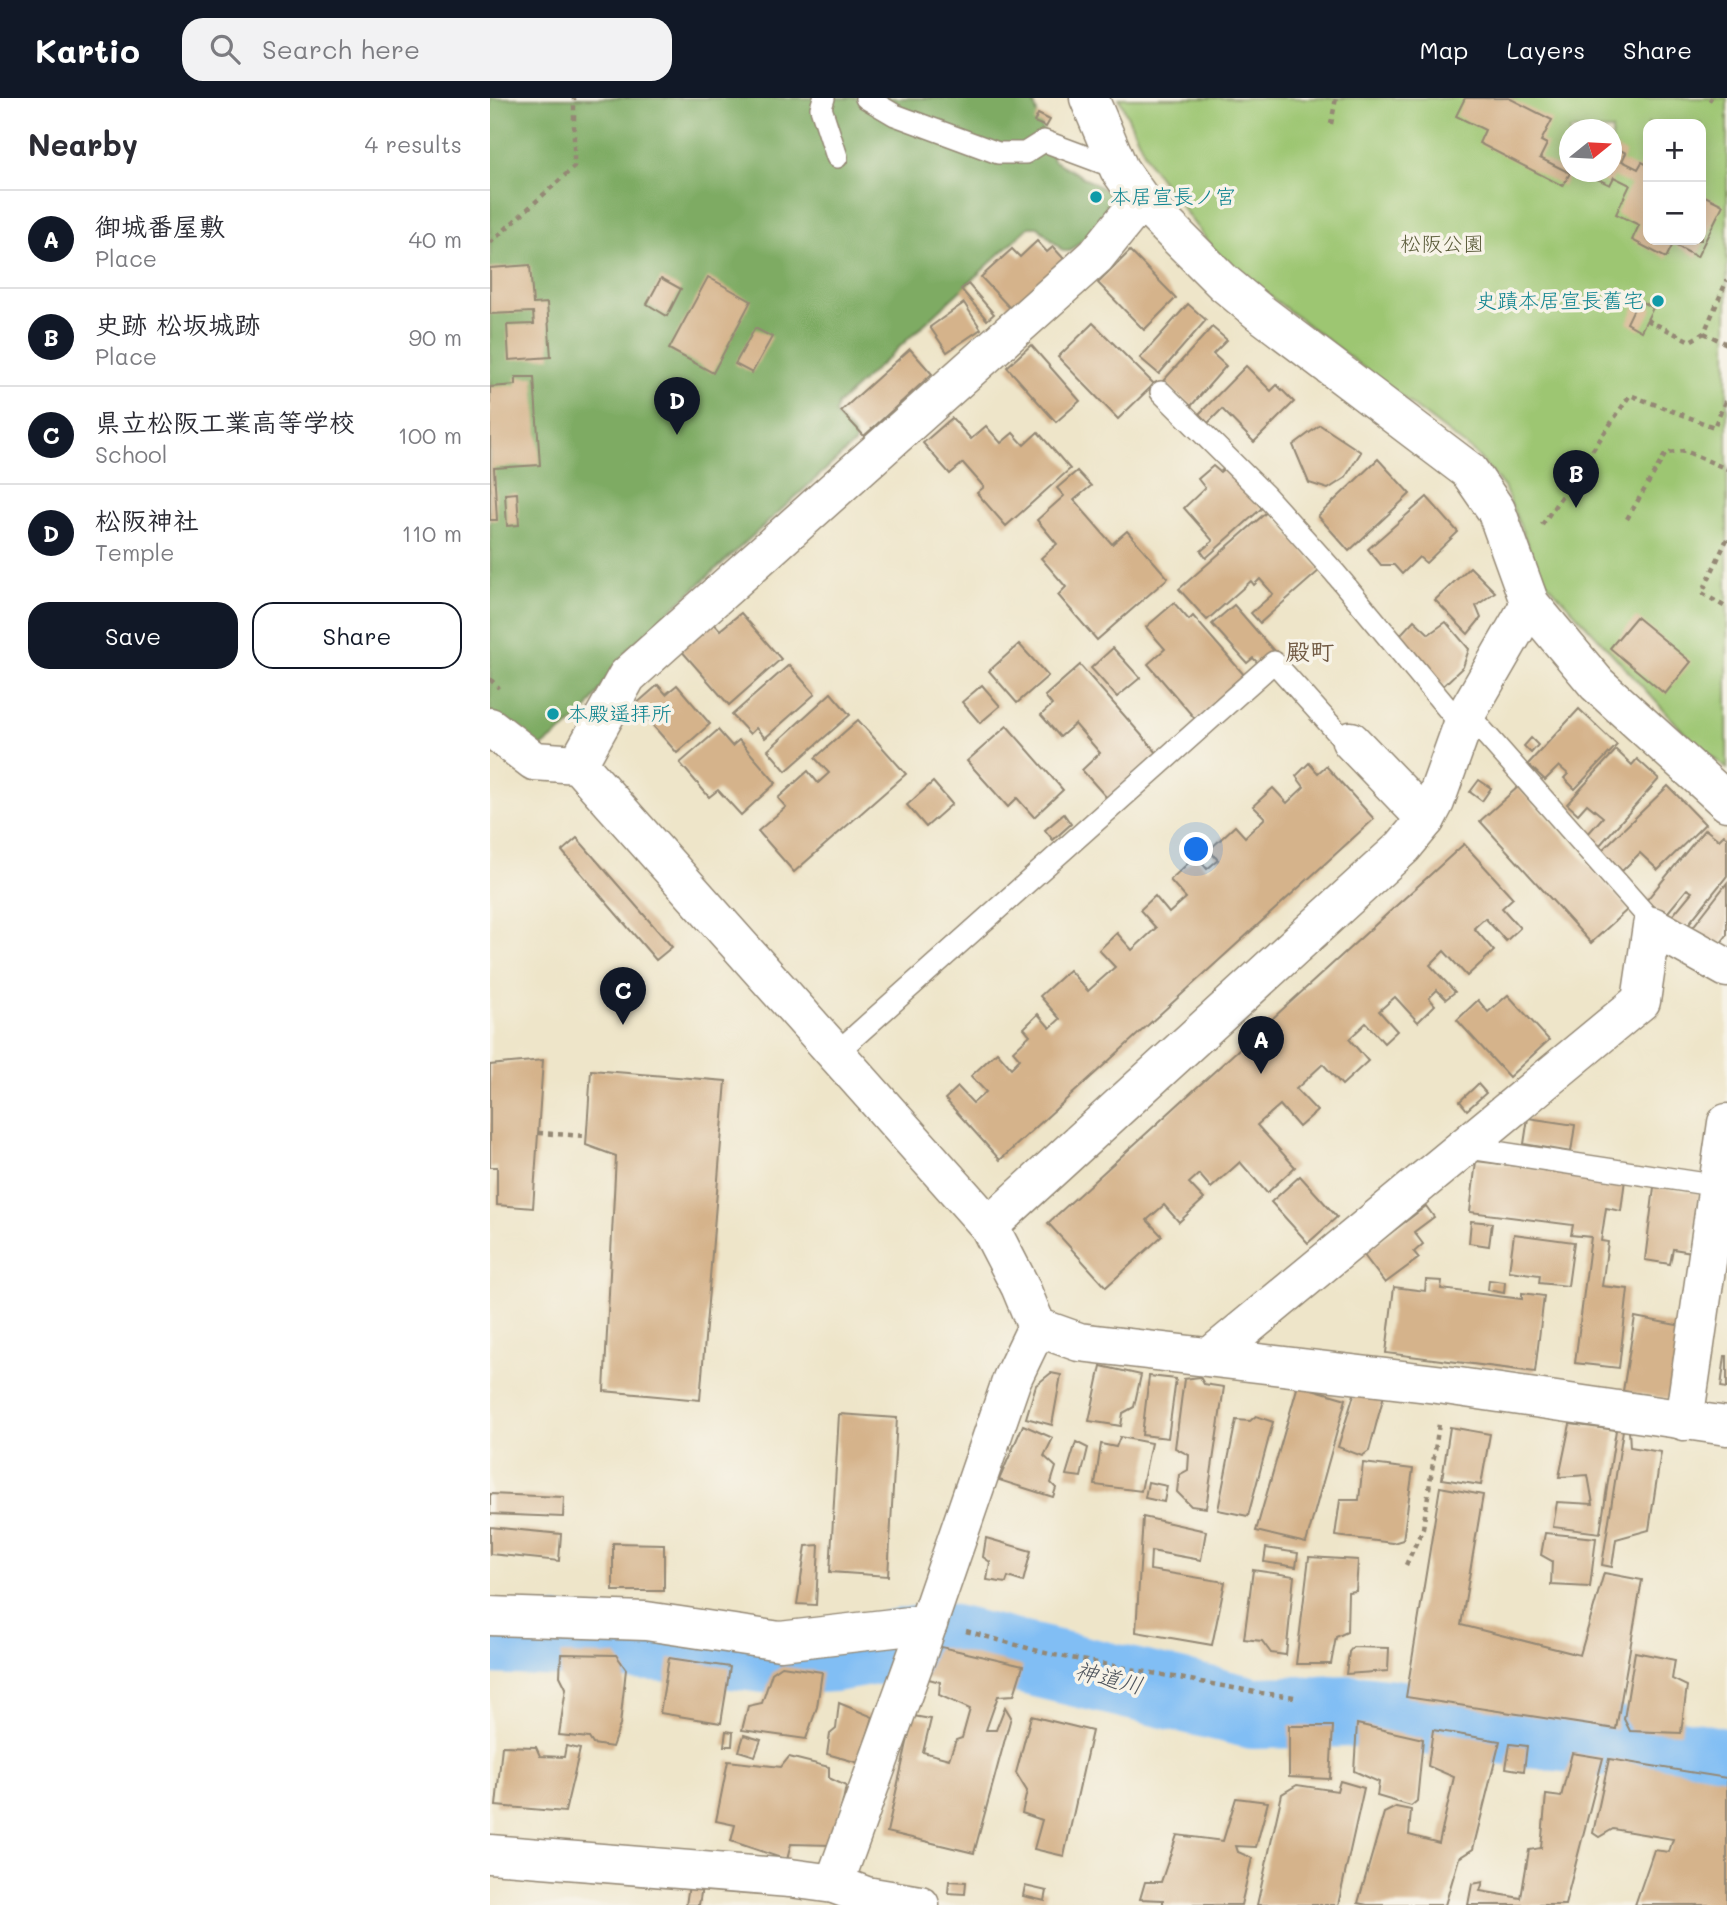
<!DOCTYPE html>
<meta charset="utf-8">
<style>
body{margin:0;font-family:Mali,"Klee One",sans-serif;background:#f2f2f3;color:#2b2b33}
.controls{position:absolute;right:21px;top:21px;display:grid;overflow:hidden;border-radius:14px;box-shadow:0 4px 18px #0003}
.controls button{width:63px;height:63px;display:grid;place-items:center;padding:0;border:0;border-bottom:2px solid #e1e1e2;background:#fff;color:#2b2b33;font:35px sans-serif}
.compass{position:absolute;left:1069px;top:21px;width:63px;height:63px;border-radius:50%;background:#fff;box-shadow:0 4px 18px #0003;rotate:72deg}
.you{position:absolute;left:707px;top:752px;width:24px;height:24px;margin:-18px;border:5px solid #fff;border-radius:50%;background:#1a73e8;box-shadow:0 0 0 10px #1a73e833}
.badge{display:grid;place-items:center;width:46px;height:46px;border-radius:50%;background:#111827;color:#fff;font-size:23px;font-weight:700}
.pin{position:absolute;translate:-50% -58px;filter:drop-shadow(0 2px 4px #0008)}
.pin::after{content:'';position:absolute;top:37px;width:24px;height:21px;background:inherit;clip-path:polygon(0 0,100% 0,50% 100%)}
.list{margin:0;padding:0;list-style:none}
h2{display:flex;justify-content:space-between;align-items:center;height:91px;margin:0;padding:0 28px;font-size:30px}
h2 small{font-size:23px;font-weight:400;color:#7c7c81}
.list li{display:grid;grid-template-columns:46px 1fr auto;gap:21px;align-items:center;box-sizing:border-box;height:98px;padding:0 28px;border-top:2px solid #e1e1e2}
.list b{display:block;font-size:26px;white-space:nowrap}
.list p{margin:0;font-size:23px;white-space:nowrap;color:#7c7c81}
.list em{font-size:23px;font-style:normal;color:#7c7c81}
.actions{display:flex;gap:14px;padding:21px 28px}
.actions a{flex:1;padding:16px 0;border:2px solid #111827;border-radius:21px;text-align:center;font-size:24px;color:#111827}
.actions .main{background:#111827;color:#fff}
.icon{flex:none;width:38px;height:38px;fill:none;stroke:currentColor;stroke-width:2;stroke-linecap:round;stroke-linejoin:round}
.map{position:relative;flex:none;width:1237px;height:1807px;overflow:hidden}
header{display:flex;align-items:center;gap:42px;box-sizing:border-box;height:98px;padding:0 35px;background:#111827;color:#fff}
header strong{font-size:33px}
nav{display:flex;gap:38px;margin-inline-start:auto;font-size:24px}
.search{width:490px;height:63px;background:#f2f2f3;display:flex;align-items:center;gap:18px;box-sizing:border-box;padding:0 24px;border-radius:21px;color:#7c7c81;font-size:26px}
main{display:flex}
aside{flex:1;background:#fff}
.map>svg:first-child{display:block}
.green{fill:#9dc672;stroke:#6c7848;stroke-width:2;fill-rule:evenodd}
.forest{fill:#7eab64;stroke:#5c6a41;stroke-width:2}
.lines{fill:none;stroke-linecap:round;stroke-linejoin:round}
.river{stroke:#81bef4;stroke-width:72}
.building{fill:#d5b38b}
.service-casing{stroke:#948874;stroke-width:24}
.minor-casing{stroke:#948874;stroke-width:41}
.path{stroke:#948874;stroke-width:4.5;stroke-dasharray:5 5;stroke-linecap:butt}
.service{stroke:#fff;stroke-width:21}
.minor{stroke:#fff;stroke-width:38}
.culture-dot{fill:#0f9aa8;stroke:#f7f3e8;stroke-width:2.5}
.labels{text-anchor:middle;stroke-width:7;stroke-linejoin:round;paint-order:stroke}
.culture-label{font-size:21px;fill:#0d838f;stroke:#f7f3e8;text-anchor:start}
.park-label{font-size:21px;fill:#585937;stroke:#f7f3e8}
.water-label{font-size:23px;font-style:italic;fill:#50565e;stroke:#f7f3e8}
.quarter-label{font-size:24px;font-weight:bold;fill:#715a44;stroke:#f7f3e8}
</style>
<header>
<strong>Kartio</strong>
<div class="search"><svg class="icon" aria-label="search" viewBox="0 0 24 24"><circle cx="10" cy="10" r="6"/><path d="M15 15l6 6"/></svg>Search here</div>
<nav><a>Map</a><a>Layers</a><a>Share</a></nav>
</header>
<main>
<aside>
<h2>Nearby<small>4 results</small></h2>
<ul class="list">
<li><span class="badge">A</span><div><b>御城番屋敷</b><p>Place</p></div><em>40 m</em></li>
<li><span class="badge">B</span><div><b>史跡 松坂城跡</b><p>Place</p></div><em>90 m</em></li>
<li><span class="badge">C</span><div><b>県立松阪工業高等学校</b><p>School</p></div><em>100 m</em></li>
<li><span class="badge">D</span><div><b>松阪神社</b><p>Temple</p></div><em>110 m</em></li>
</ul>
<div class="actions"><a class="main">Save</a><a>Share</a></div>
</aside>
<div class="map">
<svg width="1237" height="1807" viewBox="0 0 1237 1807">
<rect width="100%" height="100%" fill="#f7f3e8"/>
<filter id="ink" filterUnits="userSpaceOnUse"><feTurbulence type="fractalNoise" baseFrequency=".0143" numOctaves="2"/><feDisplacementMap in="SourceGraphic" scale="14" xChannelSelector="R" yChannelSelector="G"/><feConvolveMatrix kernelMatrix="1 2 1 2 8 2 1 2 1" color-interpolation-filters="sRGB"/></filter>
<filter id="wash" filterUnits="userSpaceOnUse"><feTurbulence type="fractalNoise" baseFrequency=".00686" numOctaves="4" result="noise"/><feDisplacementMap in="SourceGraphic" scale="28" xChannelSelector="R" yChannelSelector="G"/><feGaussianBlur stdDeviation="1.57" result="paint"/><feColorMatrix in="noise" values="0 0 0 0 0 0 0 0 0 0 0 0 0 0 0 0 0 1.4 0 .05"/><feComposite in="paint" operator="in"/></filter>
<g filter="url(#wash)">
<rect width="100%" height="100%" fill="#eee5c9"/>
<path class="green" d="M629 0H1237V671L1202 643 1050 477 1014 389 986 356 730 160 660 67ZM1158 26H1211V142H1158ZM1080 32H1122V74H1080Z"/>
<path class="forest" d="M0 0H542L563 62 617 93 621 100 612 125 580 153H573L548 129H539L347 307 345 316 365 338V345L139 550 93 617 50 650 0 614Z"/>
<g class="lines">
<path class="river" d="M0 1540 186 1548 291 1561 344 1558 450 1540 763 1615 870 1613 1131 1645 1237 1667"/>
</g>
<g id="blocks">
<g class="building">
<path d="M975 0H1019L1062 22 1051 43 1057 46 1050 60 1080 75 1073 88 989 45 995 32 966 18Z"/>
<path d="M548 16 560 22 556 29 544 24Z"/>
<path d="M1122 48 1136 55 1132 63 1148 71 1152 64 1158 67V142H1211V96L1233 107 1207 159 1183 146 1176 160 1142 142 1149 127 1126 116 1140 87 1124 79 1120 87 1093 74H1122Z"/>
<path d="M547 143 557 154 563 149 574 161 520 210 491 179 522 151 530 159Z"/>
<path d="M640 153 686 200 654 232 608 185Z"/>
<path d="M40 167 43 206 57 205 61 259 19 262 17 227 44 226 43 214 0 216V170Z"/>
<path d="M218 179 261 203 223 275 179 251Z"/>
<path d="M171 180 191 191 177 218 157 206Z"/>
<path d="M478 186 504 216 497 222 471 191Z"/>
<path d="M1148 202 1163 210 1151 233 1137 225Z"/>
<path d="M474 205 491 231 457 254 440 229Z"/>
<path d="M698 206 716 222 669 276 650 260Z"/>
<path d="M603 225 664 286 628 321 568 259Z"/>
<path d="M722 229 737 242 723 256 736 268 701 308 673 283Z"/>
<path d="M265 230 282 239 262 275 245 266Z"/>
<path d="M541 247 590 303 566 324 517 269Z"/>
<path d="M420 251 442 276 374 338 351 313Z"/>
<path d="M756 268 781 293 787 287 804 304 764 344 732 311 718 325 709 316Z"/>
<path d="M26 279H44L50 367 4 370 7 422H0V289L26 287Z"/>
<path d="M462 320 481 341 496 328 511 345 523 335 534 347 548 334 580 371 516 428 487 395 494 389 473 365 460 376 433 345Z"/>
<path d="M830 327 871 354 855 380 838 391 819 385 803 347Z"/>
<path d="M888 361 920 396 859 453 828 418Z"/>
<path d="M723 368 730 374 736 369 772 410 716 460 711 453 723 443 694 410 715 390 708 381Z"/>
<path d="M587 373 601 388 584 402 622 446 637 433 678 480 607 542 568 497 576 489 551 460 567 446 547 422 574 398 567 390Z"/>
<path d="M27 395 29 427 17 428 15 396Z"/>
<path d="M937 399 968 434 936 465 929 459 912 476 904 467H891L878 451Z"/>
<path d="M778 413 830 472 770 525 761 515 783 496 770 481 764 487 761 483 717 522 689 491Z"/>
<path d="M980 469 1005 494 986 508 991 520 978 536 945 502Z"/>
<path d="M684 505 699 522 703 518 755 578 706 622 658 566 675 551 656 529Z"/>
<path d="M744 507 784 553 769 566 763 560 757 565 722 526Z"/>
<path d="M251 515 291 561 239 607 190 551 222 523 230 532Z"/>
<path d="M1146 519 1201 564 1175 596 1120 550Z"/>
<path d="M924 522 939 536 956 524 979 551 973 569 953 588 910 537Z"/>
<path d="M529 546 558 578 527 605 499 573Z"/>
<path d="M623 550 650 580 627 599 601 570Z"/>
<path d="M299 567 325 596 275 640 266 630 260 636 242 617Z"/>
<path d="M590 567 668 656 617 700 592 672 610 655 585 626 570 639 551 617 562 607 555 598Z"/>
<path d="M168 587 176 596 187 587 220 626 187 655 145 607Z"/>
<path d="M492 587 510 608 490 625 472 604Z"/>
<path d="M341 595 360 617 296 673 278 652Z"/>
<path d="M1089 611 1127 647 1085 691 1074 680 1078 676 1069 668 1055 682 1038 666Z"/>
<path d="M368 622 416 676 304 774 268 733 296 709 288 700 318 673 328 685 339 675 325 660Z"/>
<path d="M517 628 573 692 544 719 527 700 518 709 477 663Z"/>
<path d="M228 632 242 648 249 642 286 685 251 717 228 692 219 699 190 665Z"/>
<path d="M1041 640 1048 647 1041 655 1034 648Z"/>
<path d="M1126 652 1142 667 1147 661 1169 681 1109 748 1097 737 1113 719 1097 706 1088 716 1077 706Z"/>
<path d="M819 665 828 675 836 668 884 721 510 1062 455 1001 468 989 483 1005 496 994 481 978 507 954 521 970 530 961 523 953 540 937 534 930 548 916 560 930 570 921 550 898 579 872 598 893 625 869 609 852 627 835 642 852 666 830 650 812 665 798 679 815 696 800 680 782 706 758 717 771 728 762 719 752 745 728 755 739 775 720 763 708 783 690 797 705 814 689 806 678Z"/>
<path d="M989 682 1001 690 992 703 980 694Z"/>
<path d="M443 684 462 706 436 729 417 707Z"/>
<path d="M1178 688 1215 726 1168 772 1150 755 1132 773 1112 752Z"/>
<path d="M1028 689 1138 811 1101 845 990 723Z"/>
<path d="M574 716 581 726 563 742 555 732Z"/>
<path d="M1215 731 1229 742 1234 737 1237 739V778L1192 834 1178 823 1202 794 1197 791 1174 819 1155 804Z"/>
<path d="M87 740 182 849 166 862 72 753Z"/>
<path d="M974 746 1023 800 1012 810 1030 830 1016 843 995 820 984 830 1004 853 977 878 954 853 940 867 965 894 956 901 947 892 939 900 945 907 928 924 905 899 889 913 907 933 894 945 876 925 859 941 878 963 852 987 833 966 806 991 827 1013 809 1029 790 1007 767 1027 805 1069 777 1095 750 1064 721 1090 709 1076 699 1085 714 1101 689 1124 674 1107 657 1122 672 1138 616 1189 558 1125Z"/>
<path d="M1237 785V837L1224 854 1199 834Z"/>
<path d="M1018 897 1059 942 1019 979 967 922 988 902 998 914Z"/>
<path d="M53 962 43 1110 7 1107V1069H0V967Z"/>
<path d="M101 972 236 983 210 1302 114 1293 126 1058 96 1047Z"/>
<path d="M988 986 996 995 977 1012 970 1003Z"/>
<path d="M1038 1020 1085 1027 1081 1054 1034 1046Z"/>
<path d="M986 1063 1135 1081 1131 1113 1116 1110 1111 1143 1118 1144 1112 1188 1138 1191 1129 1270 1085 1265 1101 1139 1081 1137 1083 1127 980 1114Z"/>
<path d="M810 1078 847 1119 818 1145 781 1104Z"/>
<path d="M1164 1089 1209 1095 1202 1154 1183 1151 1180 1166 1155 1162Z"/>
<path d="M936 1108 944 1119 924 1134 933 1146 924 1154 929 1160 895 1185 873 1156Z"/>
<path d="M981 1123 1002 1125 999 1148 979 1145Z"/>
<path d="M1024 1136 1084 1144 1078 1188 1049 1185 1050 1177 1019 1173Z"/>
<path d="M936 1182 952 1183 951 1191 1032 1201V1195L1054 1198 1045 1274 896 1255 904 1189 935 1193Z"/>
<path d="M999 1182 1015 1184 1014 1195 998 1192Z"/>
<path d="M1145 1219 1192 1228 1180 1301 1133 1293Z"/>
<path d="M1235 1258H1237V1290L1231 1289Z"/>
<path d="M611 1268 651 1277 644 1309 633 1315 631 1328 599 1323Z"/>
<path d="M561 1275 571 1277 562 1327 536 1320 546 1287Z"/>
<path d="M659 1278 686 1281 678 1340 652 1337Z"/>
<path d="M710 1279 714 1286 734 1289 716 1410 701 1408 687 1394 689 1377 698 1372 699 1357 685 1350 694 1281Z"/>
<path d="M808 1287 856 1301 816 1445 766 1433Z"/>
<path d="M865 1293 894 1297 879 1353 872 1358 848 1349Z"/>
<path d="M349 1316 407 1320 398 1478 340 1474Z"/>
<path d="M766 1318 783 1324 758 1418 728 1412 746 1322 760 1323Z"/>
<path d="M1080 1326 1126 1332 1110 1435 1063 1429 1067 1404 1103 1406 1098 1377 1069 1379Z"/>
<path d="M533 1327 563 1340 554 1358 566 1369 561 1385 566 1390 563 1399 509 1382Z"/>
<path d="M960 1329 1000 1336 991 1387 952 1381Z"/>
<path d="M1133 1332H1139L1140 1349 1171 1354 1159 1432 1126 1441 1122 1469 1112 1467Z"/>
<path d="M630 1339 661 1345 651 1393 605 1387 611 1346 626 1349Z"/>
<path d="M586 1344 598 1350 591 1379 576 1377Z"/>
<path d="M873 1365 923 1371 913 1442 903 1445 845 1438 850 1402H869Z"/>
<path d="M658 1384 677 1388 674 1404 655 1400Z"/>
<path d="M950 1389 993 1397 971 1527 1090 1557 1114 1475 1152 1482 1126 1631 916 1599Z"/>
<path d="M0 1396 74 1399 73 1419 0 1416Z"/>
<path d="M653 1419 716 1433 711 1462 661 1453 660 1472 735 1484 722 1547 646 1534Z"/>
<path d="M0 1429 71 1436 69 1463 0 1456Z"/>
<path d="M1055 1435 1106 1440 1100 1489 1061 1487 1062 1463 1051 1457Z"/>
<path d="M496 1440 541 1453 533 1484 518 1479 516 1485 497 1482 500 1464 493 1459Z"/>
<path d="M123 1445 174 1446V1493H123Z"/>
<path d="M329 1447 326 1507 307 1506 316 1448Z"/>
<path d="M776 1450 808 1455 806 1469 774 1464Z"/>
<path d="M819 1459 868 1462 866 1493 858 1494 857 1534 846 1539 841 1566H806Z"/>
<path d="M763 1472 804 1478 796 1557 781 1555 772 1543 754 1541Z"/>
<path d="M447 1548 533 1568 524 1597 508 1598 496 1632H506L515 1609 521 1619 484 1755 397 1734 423 1618 441 1621 433 1654 459 1661 466 1642 472 1640 480 1611 449 1597 450 1584 435 1580Z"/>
<path d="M863 1549 899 1550 898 1573 856 1576 859 1554Z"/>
<path d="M1145 1554 1185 1562 1182 1581 1197 1588 1191 1635 1140 1633 1134 1621Z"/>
<path d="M71 1556 126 1557 136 1571 130 1627 122 1649 103 1646 99 1640 69 1637 76 1590 70 1578Z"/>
<path d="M179 1560 240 1569 231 1625 170 1615Z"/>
<path d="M292 1568 332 1574 327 1609 316 1641 252 1632 258 1608 272 1605 282 1575Z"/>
<path d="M349 1605 383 1619 369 1665 337 1656 340 1636 346 1631Z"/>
<path d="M541 1618 602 1633 574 1758 544 1751 552 1722 532 1715 537 1693 526 1675Z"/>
<path d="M867 1626 933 1641 927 1703 921 1708 887 1698 889 1684 864 1673Z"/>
<path d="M799 1628H843L840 1681 799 1679Z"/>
<path d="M943 1632 1010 1643 983 1751 969 1760 955 1807H877L868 1805 894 1715 906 1709 921 1712 919 1737 949 1745 964 1679 938 1668Z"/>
<path d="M236 1633 243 1634 242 1648H234Z"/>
<path d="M254 1637 271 1642 265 1658 249 1653Z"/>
<path d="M1020 1646 1037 1648 1034 1673 1016 1670Z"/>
<path d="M12 1648 46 1649 50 1658 74 1659 76 1648 90 1651 75 1714 6 1708Z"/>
<path d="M1082 1655 1113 1660 1075 1807H978L982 1786 993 1784 990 1793 1031 1800 1039 1752 1051 1750 1056 1697 1071 1699Z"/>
<path d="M299 1659 339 1669V1680L356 1688 344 1747 301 1746 297 1762 241 1743 245 1727 226 1723 238 1663 291 1669Z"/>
<path d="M1119 1661 1237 1680V1807H1145L1164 1752 1179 1754 1183 1741 1123 1731 1109 1739 1103 1735Z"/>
<path d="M850 1683 874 1690 848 1807H767L792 1696 807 1687 847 1693Z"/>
<path d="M746 1700 778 1704 766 1749 746 1748 748 1754 762 1760 751 1807H673V1802L650 1801 655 1784H671L687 1737 733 1743Z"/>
<path d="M459 1783 476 1784 475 1796 458 1795Z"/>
<path d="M199 1787 212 1789 209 1807H196Z"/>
<path d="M535 1788 557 1793 555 1803 533 1798Z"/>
</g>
</g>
</g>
<g filter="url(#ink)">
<use href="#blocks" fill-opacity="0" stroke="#948874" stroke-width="2"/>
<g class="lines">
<g class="service-casing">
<g id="service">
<path d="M334 0 331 10 347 59"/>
<path d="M376 0 405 17 508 55H535L554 43 629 71"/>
<path d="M671 294 775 397 845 475 972 628"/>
<path d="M977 615 1155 816 1162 828"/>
<path d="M345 956 784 564 853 641 861 643"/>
<path d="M973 1049 1229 1088"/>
</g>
</g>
<g class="minor-casing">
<g id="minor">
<path d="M599 0 629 71 651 102 734 185 769 214 979 373 1006 412 1040 506 1107 586 1237 704"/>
<path d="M0 629 44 663 88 666 499 1128 530 1188 547 1229 522 1281 428 1554 344 1786"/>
<path d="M861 643 936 721"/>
<path d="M88 666 137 578 606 158 651 102"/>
<path d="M499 1128 913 749 936 721 945 704 977 615 1040 506"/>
<path d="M547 1229 589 1244 955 1287 1237 1328"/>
<path d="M720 1259 1151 903 1162 828 1237 870"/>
<path d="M1194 1323 1237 1025"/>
<path d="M0 1518 156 1523 290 1543 438 1526"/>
<path d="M0 1756 300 1780 344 1786 376 1798 430 1807"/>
</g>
</g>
<g class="path">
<path d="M1219 0 1222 2"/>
<path d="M841 26 846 0"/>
<path d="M0 145 84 69V0"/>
<path d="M1157 222 1200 243 1214 235 1237 182"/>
<path d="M1214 235 1237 246"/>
<path d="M1137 421 1176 355 1195 353 1237 371"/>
<path d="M1052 427 1140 297 1224 329 1237 299"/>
<path d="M1237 441 1212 495 1237 510"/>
<path d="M0 581 9 590"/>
<path d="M48 1035 97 1038"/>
<path d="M916 1467 933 1430 949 1326"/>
<path d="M476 1533 559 1556 771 1595 805 1599"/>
</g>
<use href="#service" class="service"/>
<use href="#minor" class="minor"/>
</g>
</g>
<g class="culture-dot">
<circle cx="606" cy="99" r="7"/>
<circle cx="1168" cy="203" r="7"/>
<circle cx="63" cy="616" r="7"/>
</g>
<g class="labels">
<g class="culture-label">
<text x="620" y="106">本居宣長ノ宮</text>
<text x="1154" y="210" text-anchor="end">史蹟本居宣長舊宅</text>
<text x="77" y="623">本殿遥拝所</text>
</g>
<g class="park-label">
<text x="952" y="153">松阪公園</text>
</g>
<g class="water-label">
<text transform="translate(619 1580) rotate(14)" y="8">神道川</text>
</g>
<g class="quarter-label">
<text x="820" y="562">殿町</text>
</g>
</g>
</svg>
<div class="controls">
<button>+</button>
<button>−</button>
</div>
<svg class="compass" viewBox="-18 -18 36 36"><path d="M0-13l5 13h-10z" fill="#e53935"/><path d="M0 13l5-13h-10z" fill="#7c7c81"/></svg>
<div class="you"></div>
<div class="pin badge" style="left:771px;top:976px">A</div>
<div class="pin badge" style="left:1086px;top:410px">B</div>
<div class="pin badge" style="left:133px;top:927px">C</div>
<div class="pin badge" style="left:187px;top:337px">D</div>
</div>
</main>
